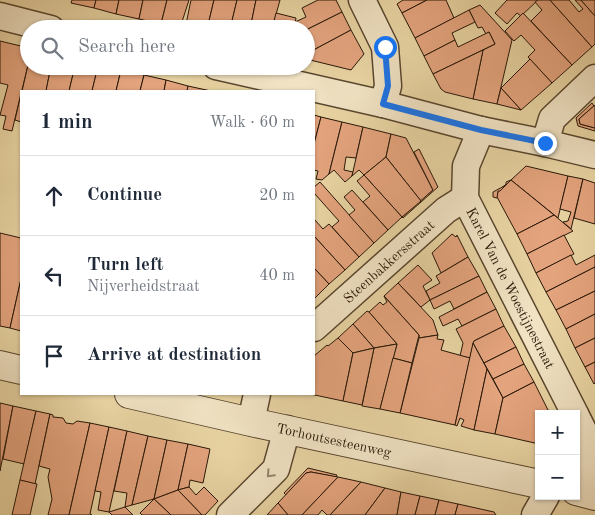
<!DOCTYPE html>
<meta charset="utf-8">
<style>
body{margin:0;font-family:"Old Standard TT",serif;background:#f6f6f7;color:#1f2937}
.controls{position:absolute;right:15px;bottom:15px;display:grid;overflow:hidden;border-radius:0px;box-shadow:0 1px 4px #0004}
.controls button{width:45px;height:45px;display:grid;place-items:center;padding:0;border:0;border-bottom:1px solid #e0e1e3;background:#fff;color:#1f2937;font:25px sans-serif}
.stop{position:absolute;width:15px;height:15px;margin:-11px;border:4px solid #1a73e8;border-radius:50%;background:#fff}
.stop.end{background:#1a73e8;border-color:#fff;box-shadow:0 1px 5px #0008}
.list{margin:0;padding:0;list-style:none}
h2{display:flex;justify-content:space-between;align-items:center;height:65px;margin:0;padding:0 20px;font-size:21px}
h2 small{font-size:16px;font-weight:400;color:#747a83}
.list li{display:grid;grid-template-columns:32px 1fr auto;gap:15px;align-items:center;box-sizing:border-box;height:80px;padding:0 20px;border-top:1px solid #e0e1e3}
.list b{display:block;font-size:19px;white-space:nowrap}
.list p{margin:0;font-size:16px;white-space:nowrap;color:#747a83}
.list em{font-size:16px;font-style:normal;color:#747a83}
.icon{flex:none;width:28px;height:28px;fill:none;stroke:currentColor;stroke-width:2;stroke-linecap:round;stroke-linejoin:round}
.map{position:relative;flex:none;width:595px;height:515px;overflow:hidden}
.search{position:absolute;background:#fff;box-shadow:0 1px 4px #0004;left:20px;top:20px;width:295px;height:55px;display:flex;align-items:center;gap:12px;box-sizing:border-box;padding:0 18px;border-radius:28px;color:#747a83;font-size:19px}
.panel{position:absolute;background:#fff;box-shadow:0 1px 4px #0004;left:20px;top:90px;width:295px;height:305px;border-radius:0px}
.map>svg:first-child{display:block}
.building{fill:#e3a37d;stroke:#281707}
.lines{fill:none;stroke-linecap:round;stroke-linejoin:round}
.minor-casing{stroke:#58462e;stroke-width:29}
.tertiary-casing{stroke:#58462e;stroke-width:30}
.minor{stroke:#f0e2c3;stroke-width:26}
.tertiary{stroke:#f0e2c3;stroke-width:28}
.oneway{stroke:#96876e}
.route{stroke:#1a73e8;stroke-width:6}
.labels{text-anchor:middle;stroke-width:5;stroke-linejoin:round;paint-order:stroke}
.street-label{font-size:14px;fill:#281707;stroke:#f0e2c3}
</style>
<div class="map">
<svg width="595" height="515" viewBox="0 0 595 515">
<rect width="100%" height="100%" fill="#e8d3a2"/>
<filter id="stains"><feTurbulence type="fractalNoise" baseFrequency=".004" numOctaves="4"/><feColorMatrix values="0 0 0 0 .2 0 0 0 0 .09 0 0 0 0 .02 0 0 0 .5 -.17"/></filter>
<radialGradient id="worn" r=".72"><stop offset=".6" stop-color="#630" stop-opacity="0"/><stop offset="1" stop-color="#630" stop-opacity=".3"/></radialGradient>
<g class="building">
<path d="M72 0H96L94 8 71 3Z"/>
<path d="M96 0H119L116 14 94 8Z"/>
<path d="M119 0H143L139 19 116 14Z"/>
<path d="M143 0H167L161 24 139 19Z"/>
<path d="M167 0H189L180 28 161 24Z"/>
<path d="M191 0H214L207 29H185Z"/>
<path d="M214 0H237L230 29H207Z"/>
<path d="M237 0H256L250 29H230Z"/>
<path d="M256 0H280L272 29H250Z"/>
<path d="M318 0H336L342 12 306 30V29H294L295 22 306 17 302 8Z"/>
<path d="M403 0H427L402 13 397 4Z"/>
<path d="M427 0H446L454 18 415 38 402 13Z"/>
<path d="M507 0H538L521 16 517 13 507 24 495 13Z"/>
<path d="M538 0H550L592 47 572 65 531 21 542 10 535 2Z"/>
<path d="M550 0H569L579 12 583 9 575 0H581L595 16V44L592 47Z"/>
<path d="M581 0H595V16Z"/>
<path d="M480 5 512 40 497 104 473 99 483 50 495 44 489 32 486 34 482 27 478 28 469 10Z"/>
<path d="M469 10 475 22 452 33 455 40 424 56 415 38Z"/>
<path d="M342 12 351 30 306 54V30Z"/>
<path d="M276 13 296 18 294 29H272Z"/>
<path d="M523 13 572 65 552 83 528 57 535 50 521 35 514 41 505 31Z"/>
<path d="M351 30 364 54 351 70 306 59V54Z"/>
<path d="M489 32 495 44 433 74 424 56 455 40 458 47Z"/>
<path d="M0 41 29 48V61L12 131 3 129 6 116 0 115 8 85 0 83Z"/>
<path d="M483 50 473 99 445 92 441 89 433 74Z"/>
<path d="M530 59 552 83 521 110 501 88Z"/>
<path d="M29 61V66H51L46 91H22Z"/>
<path d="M51 66H75L69 91H46Z"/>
<path d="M75 66H98L92 91H69Z"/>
<path d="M98 66H108L121 70 116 91H92Z"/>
<path d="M121 70 144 75 140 91H116Z"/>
<path d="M144 75 166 80 164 91H140Z"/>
<path d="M166 80 188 86 187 91H164Z"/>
<path d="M188 86 211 91H187Z"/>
<path d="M501 88 521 110 497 104Z"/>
<path d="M21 94V122L15 120Z"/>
<path d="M592 103 594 106 579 119 580 124 595 128V131L578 126 576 118Z"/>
<path d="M595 105V128L580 124 579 119Z"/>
<path d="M314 115 321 117 314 144Z"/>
<path d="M321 117 342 122 329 174 322 180 316 179 318 171 314 170V144Z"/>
<path d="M342 122 363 127 356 158 346 157 344 170 353 172 352 176 345 182 334 170 329 174Z"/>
<path d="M363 127 391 134 386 157 364 175 359 170 352 176Z"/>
<path d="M391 134 406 138 433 190 421 201 386 157Z"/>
<path d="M419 149 438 187 403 218 402 217 433 190 414 152Z"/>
<path d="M386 157 421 201 402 217 364 175Z"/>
<path d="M526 166 568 176 558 218 511 180Z"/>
<path d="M364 175 402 217 388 230 363 202 370 196 357 181Z"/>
<path d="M568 176 583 179 571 229 563 222 568 221 571 212 560 209Z"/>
<path d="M583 179 595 183V224L574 218Z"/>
<path d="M511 180 554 215 517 234 497 197 498 191Z"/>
<path d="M511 180 500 191H498L497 198 493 197V192L506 185V182Z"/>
<path d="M320 182 374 243 359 257 332 227 339 221 314 193V187Z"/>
<path d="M352 190 388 230 374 243 349 215 355 210 344 197Z"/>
<path d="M554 215 573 231 527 254 517 234Z"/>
<path d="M314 219 323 229 329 224 359 257 345 270 314 236Z"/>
<path d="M0 233 21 238V279L10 328 0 326Z"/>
<path d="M452 234 456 237 457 235 468 257 441 273 432 253Z"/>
<path d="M564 235 574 254 536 273 527 254Z"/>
<path d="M314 236 345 270 329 284 314 268Z"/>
<path d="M571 255 576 265 595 255V267L546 292 536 273Z"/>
<path d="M468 257 479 276 430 300 426 291 440 283 436 276Z"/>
<path d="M418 265 432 280 423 286 430 300 421 307 398 283Z"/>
<path d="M595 267V291L556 310 546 292Z"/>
<path d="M314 268 329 284 315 298 314 296Z"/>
<path d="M479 276 487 292 454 309 450 301 434 309 430 300Z"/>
<path d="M21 279V331L10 328Z"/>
<path d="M398 283 433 320 438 335 419 338V335L384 296Z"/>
<path d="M595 291V314L566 329 556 310Z"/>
<path d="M487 292 496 309 462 326 458 319 443 326 439 317Z"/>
<path d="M384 296 419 335 412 363 393 358 397 344 369 312 380 302 383 305 387 302Z"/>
<path d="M496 309 504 326 474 341 470 358 460 356 463 343 456 329Z"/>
<path d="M367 311 369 312 397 344 374 348 353 324Z"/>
<path d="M595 314V338L575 348 566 329Z"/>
<path d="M353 324 374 348 353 353 338 338Z"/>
<path d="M504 326 516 347 484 363 473 343 474 341Z"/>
<path d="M438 335 437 339 444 340 441 350 470 358 455 425 400 413 419 338Z"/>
<path d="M338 338 353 353 343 401 310 394H314V356L327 345 328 346Z"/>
<path d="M595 338V362L585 367 575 348Z"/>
<path d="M473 343 487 369 474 430 461 426 464 420 460 418 457 426 455 425Z"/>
<path d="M397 344 380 409 362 406 374 348Z"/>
<path d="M516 347 524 364 493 379 484 363Z"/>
<path d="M374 348 362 405 343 401 353 353Z"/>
<path d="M393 358 412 363 400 413 380 409Z"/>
<path d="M595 362V383L594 384 585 367Z"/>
<path d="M524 364 534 382 503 398 493 379Z"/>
<path d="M487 369 503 398 495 434 474 430Z"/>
<path d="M534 382 550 414H539V444L495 434 503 398Z"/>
<path d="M0 403 13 406 0 471Z"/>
<path d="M13 406 36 411 24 464 3 459Z"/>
<path d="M36 411 50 414 35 484 20 480Z"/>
<path d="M50 414 53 415V417L63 418 66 423 73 424 77 421 90 423 69 515H48L52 499 48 477 50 469 39 466Z"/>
<path d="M90 423 109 427 90 514 92 515H69Z"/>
<path d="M109 427 127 431 109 512 98 510 101 492 95 491Z"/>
<path d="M127 431 148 436 132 505 125 507 127 493 114 491Z"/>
<path d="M148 436 167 440 154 499 132 505Z"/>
<path d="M167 440 188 444 178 490 154 499Z"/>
<path d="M188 444 210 449 203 483 190 480 189 487 178 490Z"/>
<path d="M308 468 337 475 336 477 311 472 306 473 286 495 284 493Z"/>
<path d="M311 472 338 477 302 515H288L278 503 306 473Z"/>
<path d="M338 477 361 482 330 515H327L322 510 318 515H302Z"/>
<path d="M20 480 37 484 30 515H12Z"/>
<path d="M361 482 385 488 365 515H330Z"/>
<path d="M189 487 196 495 204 487 218 501 205 515H202L178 490Z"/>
<path d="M385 488 401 492 397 515H365Z"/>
<path d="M178 490 202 515H171L154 499Z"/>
<path d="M401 492 420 496 415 515H397Z"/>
<path d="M420 496 439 500 435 515H415Z"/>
<path d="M154 499 171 515H142L140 513Z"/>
<path d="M439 500 458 504 455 515H435Z"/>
<path d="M278 503 288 515H267Z"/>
<path d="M458 504 494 512 496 515H455Z"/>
<path d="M125 507 133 515H112L109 512Z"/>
</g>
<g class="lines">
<g class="minor-casing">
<g id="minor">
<path d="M362 0 385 47 388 86 383 104"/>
<path d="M0 16 51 29"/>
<path d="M216 66 383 104 481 130 545 143 595 155"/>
<path id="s1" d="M481 130 466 166 465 198 575 414"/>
<path d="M545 143 552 119 595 78"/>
<path id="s2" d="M314 328 446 210 465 198"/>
<path d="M576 416 585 434 590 456 579 492"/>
<path d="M251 422 257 394"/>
<path d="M230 515 276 469 287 429"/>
<path d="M535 515 546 496"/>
</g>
</g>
<g class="tertiary-casing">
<g id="tertiary">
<path d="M0 365 21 370"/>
<path id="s3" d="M129 394 251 422 539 484"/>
<path d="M576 491 595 496"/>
</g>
</g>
<use href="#minor" class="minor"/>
<use href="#tertiary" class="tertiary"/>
</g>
<defs><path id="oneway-chevron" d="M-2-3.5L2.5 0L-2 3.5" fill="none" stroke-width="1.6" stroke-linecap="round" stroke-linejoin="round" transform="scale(1.25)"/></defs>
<use class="oneway" href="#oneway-chevron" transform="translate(270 474) rotate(133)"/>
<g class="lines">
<path class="route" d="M385 47 388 86 383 104 481 130 545 143"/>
</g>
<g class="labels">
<g class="street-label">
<text dy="5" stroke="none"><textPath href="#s2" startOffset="100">Steenbakkersstraat</textPath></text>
<text dy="5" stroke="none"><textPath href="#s1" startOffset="172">Karel Van de Woestijnestraat</textPath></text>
<text dy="5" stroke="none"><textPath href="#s3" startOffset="210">Torhoutsesteenweg</textPath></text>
</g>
</g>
<rect width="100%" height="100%" filter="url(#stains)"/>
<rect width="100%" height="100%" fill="url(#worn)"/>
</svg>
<div class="controls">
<button>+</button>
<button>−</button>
</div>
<div class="stop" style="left:385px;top:47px"></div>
<div class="stop end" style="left:545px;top:143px"></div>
<div class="search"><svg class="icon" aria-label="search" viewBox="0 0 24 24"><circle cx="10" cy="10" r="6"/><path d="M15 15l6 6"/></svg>Search here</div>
<section class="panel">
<h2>1 min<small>Walk · 60 m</small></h2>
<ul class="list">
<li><svg class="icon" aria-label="ahead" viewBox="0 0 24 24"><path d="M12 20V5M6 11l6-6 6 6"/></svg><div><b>Continue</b></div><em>20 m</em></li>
<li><svg class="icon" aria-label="left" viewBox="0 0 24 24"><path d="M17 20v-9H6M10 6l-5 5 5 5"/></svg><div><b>Turn left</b><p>Nijverheidstraat</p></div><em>40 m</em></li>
<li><svg class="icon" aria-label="arrive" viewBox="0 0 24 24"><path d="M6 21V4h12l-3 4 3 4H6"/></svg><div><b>Arrive at destination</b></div></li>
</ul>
</section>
</div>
